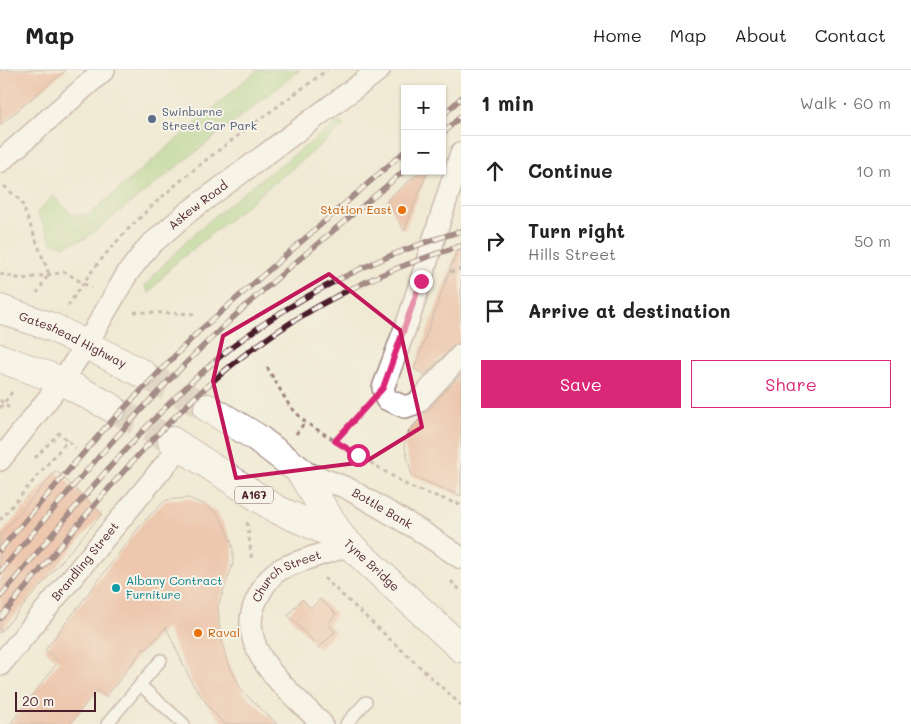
<!DOCTYPE html>
<meta charset="utf-8">
<style>
body{margin:0;font-family:Mali,sans-serif;background:#f6f6f6;color:#222}
.controls{position:absolute;right:15px;top:15px;display:grid;overflow:hidden;border-radius:0px;box-shadow:0 1px 4px #0004}
.controls button{width:45px;height:45px;display:grid;place-items:center;padding:0;border:0;border-bottom:1px solid #e0e0e0;background:#fff;color:#222;font:25px sans-serif}
.scale{position:absolute;left:15px;bottom:12px;width:81px;box-sizing:border-box;padding-left:5px;border:2px solid #4a1f2b;border-top:0;font-size:14px;line-height:18px;white-space:nowrap;color:#4a1f2b;-webkit-text-stroke:4px #f7f3e8;paint-order:stroke}
.stop{position:absolute;width:15px;height:15px;margin:-11px;border:4px solid #db2777;border-radius:50%;background:#fff}
.stop.end{background:#db2777;border-color:#fff;box-shadow:0 1px 5px #0008}
.list{margin:0;padding:0;list-style:none}
h2{display:flex;justify-content:space-between;align-items:center;height:65px;margin:0;padding:0 20px;font-size:21px}
h2 small{font-size:16px;font-weight:400;color:#767676}
.list li{display:grid;grid-template-columns:32px 1fr auto;gap:15px;align-items:center;box-sizing:border-box;height:70px;padding:0 20px;border-top:1px solid #e0e0e0}
.list b{display:block;font-size:19px;white-space:nowrap}
.list p{margin:0;font-size:16px;white-space:nowrap;color:#767676}
.list em{font-size:16px;font-style:normal;color:#767676}
.actions{display:flex;gap:10px;padding:15px 20px}
.actions a{flex:1;padding:11px 0;border:1px solid #db2777;border-radius:0px;text-align:center;font-size:18px;color:#db2777}
.actions .main{background:#db2777;color:#fff}
.icon{flex:none;width:28px;height:28px;fill:none;stroke:currentColor;stroke-width:2;stroke-linecap:round;stroke-linejoin:round}
.map{position:relative;flex:none;width:461px;height:654px;overflow:hidden}
header{display:flex;align-items:center;gap:30px;box-sizing:border-box;height:70px;padding:0 25px;background:#fff;border-bottom:1px solid #e0e0e0}
header strong{font-size:24px}
nav{display:flex;gap:28px;margin-inline-start:auto;font-size:18px}
main{display:flex}
aside{flex:1;background:#fff}
.map>svg:first-child{display:block}
.green{fill:#a1d07e;stroke:#767854}
.building{fill:#e99f82}
.lines{fill:none;stroke-linecap:round;stroke-linejoin:round}
.highway-tunnel{stroke:#cfc1b2;stroke-width:28;stroke-dasharray:28 14;stroke-linecap:butt}
.lane-casing{stroke:#9d8480;stroke-width:14}
.street-casing{stroke:#9d8480;stroke-width:24}
.highway-casing{stroke:#9d8480;stroke-width:30}
.path{stroke:#9d8480;stroke-width:3;stroke-dasharray:4 4;stroke-linecap:butt}
.lane{stroke:#fff;stroke-width:11}
.street{stroke:#fff;stroke-width:21}
.highway{stroke:#fff;stroke-width:28}
.rail-casing{stroke:#4a1f2b;stroke-width:5.5}
.rail{stroke:#f7f3e8;stroke-width:4;stroke-dasharray:11;stroke-linecap:butt}
.route{stroke:#db2777;stroke-width:6}
.marked{fill:none;stroke:#c2185b;stroke-width:4;stroke-linejoin:round}
.service-dot{fill:#5c6f8a;stroke:#f7f3e8;stroke-width:2}
.food-dot{fill:#e8710a;stroke:#f7f3e8;stroke-width:2}
.culture-dot{fill:#0f9aa8;stroke:#f7f3e8;stroke-width:2}
.labels{text-anchor:middle;stroke-width:4;stroke-linejoin:round;paint-order:stroke}
.shield{fill:#f7f3e8;stroke:#7e5f64;stroke-width:1}
.shield-label{font-size:11px;font-weight:bold;fill:#4a1f2b}
.service-label{font-size:12px;fill:#4e5e75;stroke:#f7f3e8;text-anchor:start}
.street-label{font-size:12px;fill:#4a1f2b;stroke:#f7f3e8}
.food-label{font-size:12px;fill:#c56008;stroke:#f7f3e8;text-anchor:end}
.culture-label{font-size:12px;fill:#0d838f;stroke:#f7f3e8;text-anchor:start}
</style>
<header>
<strong>Map</strong>
<nav><a>Home</a><a>Map</a><a>About</a><a>Contact</a></nav>
</header>
<main>
<div class="map">
<svg width="461" height="654" viewBox="0 0 461 654">
<rect width="100%" height="100%" fill="#f7f3e8"/>
<filter id="ink" filterUnits="userSpaceOnUse"><feTurbulence type="fractalNoise" baseFrequency=".02" numOctaves="2"/><feDisplacementMap in="SourceGraphic" scale="10" xChannelSelector="R" yChannelSelector="G"/><feConvolveMatrix kernelMatrix="1 2 1 2 8 2 1 2 1" color-interpolation-filters="sRGB"/></filter>
<filter id="wash" filterUnits="userSpaceOnUse"><feTurbulence type="fractalNoise" baseFrequency=".0096" numOctaves="4" result="noise"/><feDisplacementMap in="SourceGraphic" scale="20" xChannelSelector="R" yChannelSelector="G"/><feGaussianBlur stdDeviation="1.12" result="paint"/><feColorMatrix in="noise" values="0 0 0 0 0 0 0 0 0 0 0 0 0 0 0 0 0 1.4 0 .05"/><feComposite in="paint" operator="in"/></filter>
<g filter="url(#wash)">
<rect width="100%" height="100%" fill="#f0ead4"/>
<g class="green">
<path d="M257 0H300L86 168 65 176 52 173 37 142 53 126 72 144 89 145Z"/>
<path d="M339 51 344 56 172 196 149 223 145 216C198 151 272 102 339 51Z"/>
</g>
<g id="blocks">
<g class="building">
<path d="M0 0H66L0 55Z"/>
<path d="M421 101H428L404 161 387 130Z"/>
<path d="M458 177 461 178V273L452 277 425 305 414 299Z"/>
<path d="M461 304V426L412 406 404 374 409 361Z"/>
<path d="M56 401 102 444 0 563V465Z"/>
<path d="M188 428 206 435 218 444 228 463 233 478V494L218 536 220 563 226 588 242 621 277 654H224L210 638 192 613 166 557 146 580 144 578 106 627 97 620 70 654H10L59 591 45 580 143 452 166 430Z"/>
<path d="M302 529 311 538 320 529 336 544 328 554 335 562 319 578 288 545Z"/>
</g>
</g>
</g>
<g filter="url(#ink)">
<use href="#blocks" fill-opacity="0" stroke="#9d8480" stroke-width="1"/>
<g class="lines">
<g class="highway-tunnel">
<path d="M143 304 208 338"/>
<path d="M112 338 172 371"/>
</g>
<g class="lane-casing">
<g id="lane">
<path d="M140 615 184 654"/>
<path d="M107 654 161 590"/>
<path d="M346 654 366 632"/>
</g>
</g>
<g class="street-casing">
<g id="street">
<path d="M461 83 410 245 383 318 386 329 405 337 417 333 461 285"/>
<path d="M0 92 104 0"/>
<path id="s1" d="M0 390 62 311 86 275 127 204 148 177 187 143 379 0"/>
<path id="s2" d="M299 400 347 418 419 460 461 488"/>
<path id="s3" d="M0 595 170 389"/>
<path id="s4" d="M322 654C290 621 229 577 259 525 264 515 271 504 281 499 303 489 327 483 350 475"/>
</g>
</g>
<g class="highway-casing">
<g id="highway">
<path id="s5" d="M0 239 54 258 143 304"/>
<path d="M0 288 62 311 112 338"/>
<path id="s6" d="M208 338 256 367 299 400 342 468 461 578"/>
<path d="M172 371 276 439 342 468"/>
</g>
</g>
<g class="path">
<path d="M4 116 21 131 49 204 37 223"/>
<path d="M450 202 461 199"/>
<path d="M0 204 22 209 65 202 91 218"/>
<path d="M68 236C130 135 234 70 327 0"/>
<path d="M134 242 198 244"/>
<path d="M267 297 289 335 305 352 410 417 461 435"/>
<path d="M0 330 9 338"/>
<path d="M0 338 13 321"/>
<path d="M296 364 305 352"/>
<path d="M335 371 364 339"/>
<path d="M35 388 59 363 76 378"/>
<path d="M0 450 68 370"/>
<path d="M247 452 252 491"/>
<path d="M324 508 461 635"/>
<path d="M451 511 461 521"/>
</g>
<use href="#lane" class="lane"/>
<use href="#street" class="street"/>
<use href="#highway" class="highway"/>
<g class="rail-casing">
<g id="rail">
<path d="M442 46 461 28"/>
<path d="M442 64 461 46"/>
<path d="M0 480 105 358 198 262 405 81"/>
<path d="M0 502C72 417 143 332 224 256 282 201 345 152 405 100"/>
<path d="M0 527C64 451 127 371 200 304 274 237 366 189 461 161"/>
<path d="M0 548C77 458 150 359 243 286 308 236 383 199 461 176"/>
</g>
</g>
<use href="#rail" class="rail"/>
</g>
</g>
<g class="lines" filter="url(#ink)">
<path class="route" d="M358 385 335 371 383 318 421 211"/>
</g>
<path d="M0 0H461V654H0ZM329 204 400 260 422 357 365 392 236 408 213 311 223 266Z" fill="#f0ead4" fill-opacity=".55" fill-rule="evenodd"/>
<path class="marked" d="M329 204 400 260 422 357 365 392 236 408 213 311 223 266Z"/>
<circle class="service-dot" cx="152" cy="49" r="5"/>
<g class="food-dot">
<circle cx="402" cy="140" r="5"/>
<circle cx="198" cy="563" r="5"/>
</g>
<circle class="culture-dot" cx="116" cy="518" r="5"/>
<g class="labels">
<rect class="shield" x="235" y="416.5" width="38" height="17" rx="4"/>
<g class="shield-label">
<text x="254" y="429">A167</text>
</g>
<g class="service-label">
<text x="162" y="46">Swinburne<tspan x="162" dy="14">Street Car Park</tspan></text>
</g>
<g class="street-label">
<text dy="4" stroke="none"><textPath href="#s1" startOffset="325">Askew Road</textPath></text>
<text dy="4" stroke="none"><textPath href="#s5" startOffset="79">Gateshead Highway</textPath></text>
<text dy="4" stroke="none"><textPath href="#s2" startOffset="92">Bottle Bank</textPath></text>
<text dy="4" stroke="none"><textPath href="#s3" startOffset="134">Brandling Street</textPath></text>
<text dy="4" stroke="none"><textPath href="#s6" startOffset="231">Tyne Bridge</textPath></text>
<text dy="4" stroke="none"><textPath href="#s4" startOffset="191">Church Street</textPath></text>
</g>
<g class="food-label">
<text x="392" y="144">Station East</text>
<text x="208" y="567" text-anchor="start">Raval</text>
</g>
<g class="culture-label">
<text x="126" y="515">Albany Contract<tspan x="126" dy="14">Furniture</tspan></text>
</g>
</g>
</svg>
<div class="controls">
<button>+</button>
<button>−</button>
</div>
<div class="scale">20 m</div>
<div class="stop" style="left:358px;top:385px"></div>
<div class="stop end" style="left:421px;top:211px"></div>
</div>
<aside>
<h2>1 min<small>Walk · 60 m</small></h2>
<ul class="list">
<li><svg class="icon" aria-label="ahead" viewBox="0 0 24 24"><path d="M12 20V5M6 11l6-6 6 6"/></svg><div><b>Continue</b></div><em>10 m</em></li>
<li><svg class="icon" aria-label="right" viewBox="0 0 24 24"><path d="M7 20v-9h11M14 6l5 5-5 5"/></svg><div><b>Turn right</b><p>Hills Street</p></div><em>50 m</em></li>
<li><svg class="icon" aria-label="arrive" viewBox="0 0 24 24"><path d="M6 21V4h12l-3 4 3 4H6"/></svg><div><b>Arrive at destination</b></div></li>
</ul>
<div class="actions"><a class="main">Save</a><a>Share</a></div>
</aside>
</main>
